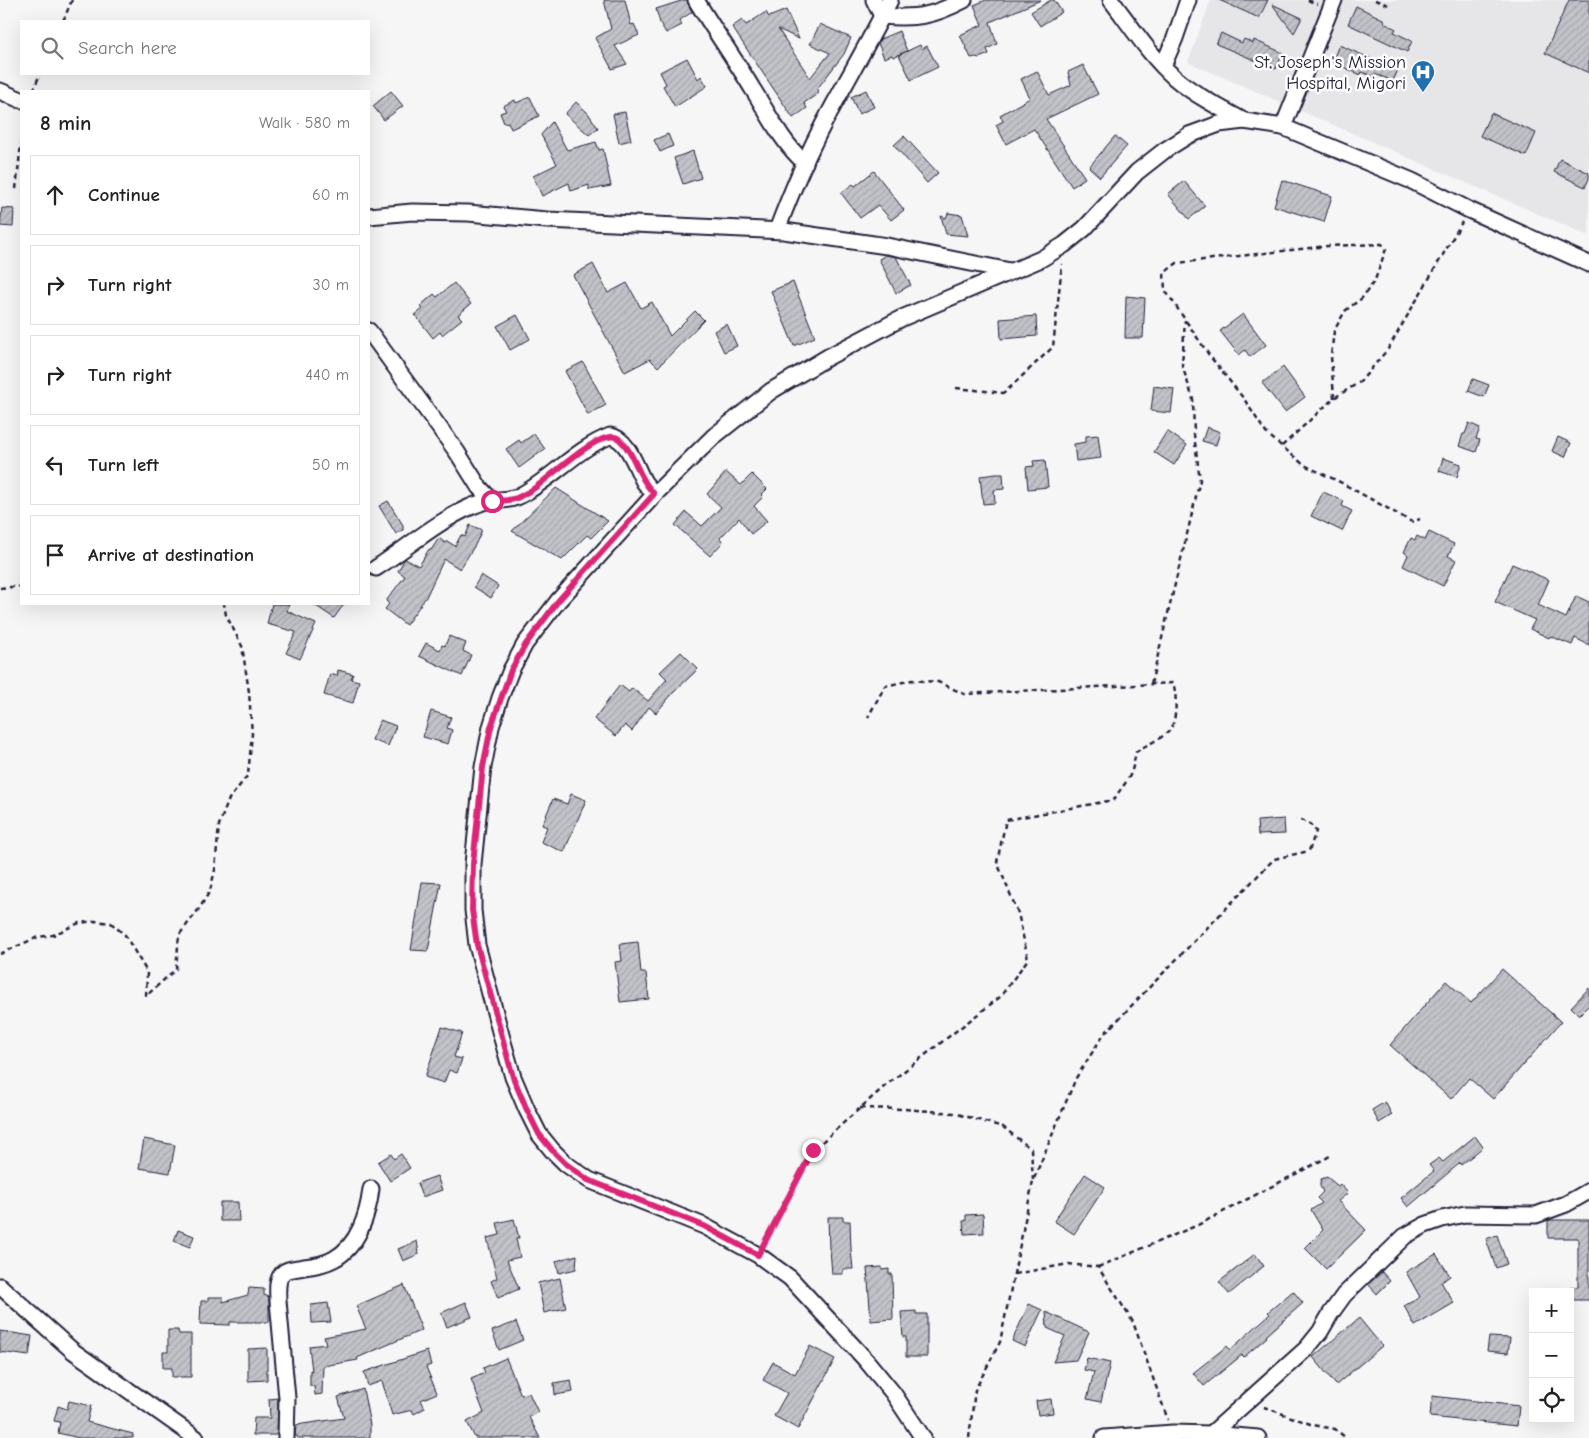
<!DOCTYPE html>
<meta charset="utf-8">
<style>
body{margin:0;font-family:"Comic Neue",sans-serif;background:#f2f2f2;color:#222}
.controls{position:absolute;right:15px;bottom:15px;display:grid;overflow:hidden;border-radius:0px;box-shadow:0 5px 20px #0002}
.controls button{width:45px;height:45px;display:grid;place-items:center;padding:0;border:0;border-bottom:1px solid #e0e0e0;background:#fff;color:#222;font:25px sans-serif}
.stop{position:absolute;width:15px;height:15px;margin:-11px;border:4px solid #db2777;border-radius:50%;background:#fff}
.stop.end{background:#db2777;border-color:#fff;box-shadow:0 1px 5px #0008}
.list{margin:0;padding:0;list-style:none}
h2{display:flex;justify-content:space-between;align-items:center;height:65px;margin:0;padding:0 20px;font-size:21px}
h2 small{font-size:16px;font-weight:400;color:#767676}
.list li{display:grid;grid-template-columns:32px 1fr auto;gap:15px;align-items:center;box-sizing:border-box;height:80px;margin:0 10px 10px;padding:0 10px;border:1px solid #e0e0e0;border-radius:0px}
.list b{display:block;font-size:19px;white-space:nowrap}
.list em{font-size:16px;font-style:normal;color:#767676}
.icon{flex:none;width:28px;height:28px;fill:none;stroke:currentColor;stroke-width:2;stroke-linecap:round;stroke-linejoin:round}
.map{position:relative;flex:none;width:1589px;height:1438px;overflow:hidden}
.search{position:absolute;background:#fff;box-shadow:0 5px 20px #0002;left:20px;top:20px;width:350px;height:55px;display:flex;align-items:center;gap:12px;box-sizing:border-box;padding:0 18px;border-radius:0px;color:#767676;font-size:19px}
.panel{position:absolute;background:#fff;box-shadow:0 5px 20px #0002;left:20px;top:90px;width:350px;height:515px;border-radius:0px}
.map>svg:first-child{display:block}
.built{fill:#e6e6e9}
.building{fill:url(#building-hatch);stroke:#22223b}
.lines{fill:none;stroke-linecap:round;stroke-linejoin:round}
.minor-casing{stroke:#22223b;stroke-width:19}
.path{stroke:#22223b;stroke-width:2.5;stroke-dasharray:5 4;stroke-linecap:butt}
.minor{stroke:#fff;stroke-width:15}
.route{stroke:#db2777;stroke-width:6}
.labels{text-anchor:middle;stroke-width:5;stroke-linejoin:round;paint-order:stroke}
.poi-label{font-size:18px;fill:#22223b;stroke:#fff;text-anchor:end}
</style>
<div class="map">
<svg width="1589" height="1438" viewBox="0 0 1589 1438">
<defs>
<pattern id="building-hatch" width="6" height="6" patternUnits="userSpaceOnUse" patternTransform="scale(1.25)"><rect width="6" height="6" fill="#c2c2c9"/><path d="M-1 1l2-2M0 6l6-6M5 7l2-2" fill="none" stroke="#a6a6ae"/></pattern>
</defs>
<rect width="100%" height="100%" fill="#f6f6f7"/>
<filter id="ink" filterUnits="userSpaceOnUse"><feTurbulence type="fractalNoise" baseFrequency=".02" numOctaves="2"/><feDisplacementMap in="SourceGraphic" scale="10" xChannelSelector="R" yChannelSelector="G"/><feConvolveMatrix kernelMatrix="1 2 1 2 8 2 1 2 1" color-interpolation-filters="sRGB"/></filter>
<g filter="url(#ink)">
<path class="built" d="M1211 0H1589V236L1188 62Z"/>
<g class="building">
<path d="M604 0H625L631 25 634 24 639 35 615 46 627 64 612 69 595 38 611 29Z"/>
<path d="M684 0H687L692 12 680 20 682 25 666 33 660 23 656 9Z"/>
<path d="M986 0H1041L990 22 997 44 987 49 989 54 979 58 976 57 971 58 960 35 982 25 974 5Z"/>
<path d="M1051 0H1054L1062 12 1040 26 1031 12Z"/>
<path d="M1219 0H1268L1259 18Z"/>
<path d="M1569 0H1589V73L1545 53Z"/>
<path d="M1272 4 1302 18 1294 33 1287 24Z"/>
<path d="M1356 6 1385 20 1384 23 1396 29 1394 32 1412 41 1407 52 1348 24Z"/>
<path d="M786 10 799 39 778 29 810 78 830 53 810 44 820 24 851 38 844 54 817 89 819 93 804 103 807 108 793 118 732 27 742 20 746 25 766 12 769 17Z"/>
<path d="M899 31 907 51 893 57 892 55 884 58 878 43 880 39Z"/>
<path d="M1221 33 1242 43 1244 39 1253 43 1254 40 1283 53 1276 69 1216 44Z"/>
<path d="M920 45 922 49 927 46 938 67 911 80 899 55Z"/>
<path d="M1339 45 1398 70 1393 81 1375 74 1374 77 1362 72 1361 75 1332 62Z"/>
<path d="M687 58 698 79 701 76 707 86 675 107 663 86 666 84 660 72Z"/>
<path d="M1083 65 1098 94 1046 119 1085 178 1072 187 1034 129 1006 144 996 125 1003 121 1000 115 1030 98 1021 79 1037 71 1049 95 1071 85 1068 72Z"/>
<path d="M866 90 874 107 859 114 851 97Z"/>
<path d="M391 91 403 106 384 120 373 106Z"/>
<path d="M530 97 539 116 511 129 508 122 504 123 500 113 506 111 503 106 515 100 516 103Z"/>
<path d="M576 102 588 113 598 128 589 135 565 114Z"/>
<path d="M625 112 631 140 619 143 613 114Z"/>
<path d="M1491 113 1536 133 1526 156 1480 136Z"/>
<path d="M552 122 567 150 596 142 599 150 603 149 611 186 589 190V185L571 191 569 183 542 196 533 176 557 164 541 135Z"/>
<path d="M668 134 673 146 660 152 654 140Z"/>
<path d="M904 136 938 173 927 183 894 145Z"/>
<path d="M1115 136 1127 146 1100 177 1089 167Z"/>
<path d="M693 151 701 178 683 184 674 158Z"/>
<path d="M1560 159 1589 173V179L1585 187 1554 172Z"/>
<path d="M874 171 904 210 891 220 878 205 860 218 841 193 853 184 855 186Z"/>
<path d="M1282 180 1332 196 1324 222 1274 206Z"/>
<path d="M1184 181 1205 206 1189 219 1168 194Z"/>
<path d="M2 208 14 209 13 227 0 226Z"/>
<path d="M948 213 962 215 968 236 946 234 941 216 946 218Z"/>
<path d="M886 255 896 257 911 285 896 293 879 259Z"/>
<path d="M593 264 608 293 627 283 641 308 652 302 670 336 695 311 704 320 658 367 650 359 625 372 573 275Z"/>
<path d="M793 282 815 337 794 346 771 291Z"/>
<path d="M454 283 471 304 458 315 462 319 442 335 440 332 433 338 415 315 423 309 420 306 434 294 437 297Z"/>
<path d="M1126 296 1145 298 1143 338H1125Z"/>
<path d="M1243 314 1266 345 1250 357 1245 350 1239 355 1220 331Z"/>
<path d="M517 315 530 339 510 350 497 326Z"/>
<path d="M1036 316 1037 336 1001 339 1000 319Z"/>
<path d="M727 324 737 346 724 352 714 331Z"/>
<path d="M583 362 606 405 588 415 565 371Z"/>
<path d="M1283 367 1305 397 1285 412 1262 383Z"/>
<path d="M1473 379 1489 385 1484 397 1468 391Z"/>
<path d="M1154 386 1174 389 1171 413 1151 411Z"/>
<path d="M1469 423 1480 428 1476 439 1480 440 1476 452 1459 446 1463 434H1465Z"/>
<path d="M1207 427 1220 432 1216 445 1202 441Z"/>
<path d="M1167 431 1187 445 1174 465 1154 452Z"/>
<path d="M534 434 545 449 519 468 506 449 519 440 521 443Z"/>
<path d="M1098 435 1101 458 1076 461 1074 444 1086 442V436Z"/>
<path d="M1558 437 1571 443 1565 457 1552 451Z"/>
<path d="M1443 458 1461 464 1457 477 1439 471Z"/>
<path d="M1045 460 1048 487 1028 489 1026 467 1034 466 1033 461Z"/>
<path d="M726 472 741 485 752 474 767 489 761 495 763 497 754 506 767 521 751 534 739 518 720 538 723 542 710 556 675 525 686 512 702 526 721 507 707 494Z"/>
<path d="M996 474H1003L1004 489 994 490 995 503 983 504 980 476Z"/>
<path d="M556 488 608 521 591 538 587 535 562 560 512 531Z"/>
<path d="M1323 492 1344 501 1342 506 1352 511 1342 531 1311 516Z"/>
<path d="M388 501 403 525V530L396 534 379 506Z"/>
<path d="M470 525 482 530 475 545 460 569 444 559 426 597 406 625 385 609 389 604 386 601 405 576 398 571 404 560 405 559 419 566 429 549 431 550 439 538 445 543 447 541 455 546 461 535 465 537Z"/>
<path d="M1429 532 1454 544 1448 556 1456 560 1443 586 1403 566 1408 555 1404 552 1411 538 1415 540 1417 536 1425 540Z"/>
<path d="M1512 564 1549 580 1538 605 1566 618 1576 596 1589 602V645L1575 638 1572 645 1550 636 1549 638 1530 629 1535 620 1495 602Z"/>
<path d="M481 575 498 586 491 598 474 587Z"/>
<path d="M272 604H289L287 611 316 624 300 659 286 653 296 632 267 624Z"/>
<path d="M313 604H344L334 618Z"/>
<path d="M449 636 466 643 463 651 471 655 462 676 419 656 426 643 440 650 442 645 445 646Z"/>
<path d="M681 652 698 669 673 693 656 713 649 707 632 731 625 725 616 736 594 719 620 685 629 692 632 688 648 701 667 679 660 672Z"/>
<path d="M338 670 353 674 351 679 359 681 353 703 324 695 330 674 337 676Z"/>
<path d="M431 711 451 717 447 728 452 730 448 744 423 737Z"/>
<path d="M380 720 396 726 388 746 372 740Z"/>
<path d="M571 794 586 800 564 852 541 842 547 827 542 825 553 799 567 804Z"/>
<path d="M1284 819 1285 834 1258 835 1257 821Z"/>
<path d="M422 882 441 883 428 951 411 950Z"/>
<path d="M638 942 641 973H646L649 999 620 1002 615 962 622 961 620 944Z"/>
<path d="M1502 969 1561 1022 1493 1099 1469 1078 1451 1099 1390 1045 1446 981 1471 1003Z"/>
<path d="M1589 988V1005L1579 1015 1571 1007Z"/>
<path d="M442 1027 462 1033 454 1057 462 1059 457 1073 449 1070 444 1083 425 1077Z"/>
<path d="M1385 1102 1392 1115 1379 1123 1372 1110Z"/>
<path d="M1475 1136 1483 1147 1461 1165 1460 1163 1408 1207 1401 1198 1434 1171 1429 1165 1439 1158 1443 1162Z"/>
<path d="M144 1139 175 1145 170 1173 139 1168Z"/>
<path d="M391 1154 394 1159 401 1154 410 1168 390 1181 378 1162Z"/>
<path d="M1085 1174 1105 1187 1074 1234 1054 1221Z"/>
<path d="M437 1176 442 1190 422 1197 417 1183Z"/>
<path d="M1327 1177 1338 1186 1340 1184 1348 1193 1338 1201 1366 1230 1326 1269 1305 1248 1323 1230 1311 1210 1322 1203 1317 1198 1323 1192 1320 1186V1182L1321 1179Z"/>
<path d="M220 1202H238L239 1221H220Z"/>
<path d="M983 1214 984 1233 964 1234 963 1221H966V1215Z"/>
<path d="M828 1217H843V1221H850L851 1250 853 1269H843V1274H832L830 1249H829Z"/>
<path d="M514 1219 519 1238 516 1239 520 1257 507 1260 519 1289 498 1298 491 1281 497 1278 487 1238 500 1235 497 1223Z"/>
<path d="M1551 1220H1589V1300H1570V1287H1578V1238H1548V1221Z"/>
<path d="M178 1230 194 1236 190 1247 174 1241Z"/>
<path d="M1497 1235 1507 1264 1496 1268 1486 1239Z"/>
<path d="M417 1241 419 1254 403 1261 398 1249Z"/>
<path d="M1255 1254 1264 1266 1229 1294 1219 1282Z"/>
<path d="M1436 1254 1450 1276 1441 1282 1454 1303 1415 1326 1404 1306 1420 1297 1406 1272Z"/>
<path d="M577 1255 576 1269 559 1273 556 1261Z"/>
<path d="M882 1267V1270L889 1269V1274H892L893 1319 871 1321 867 1268Z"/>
<path d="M1382 1272 1390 1281 1377 1294 1368 1284Z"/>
<path d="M560 1278 566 1308 544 1313 538 1283Z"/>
<path d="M404 1285 422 1330 357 1358 358 1360 323 1366 322 1394 315 1395 314 1386H310V1370L312 1371 309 1346 326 1344 324 1337 366 1329 356 1306Z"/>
<path d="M249 1288 264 1289V1295L269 1297V1322H230V1325L200 1324 201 1301H208V1297H223V1302L248 1295Z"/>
<path d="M1293 1291 1303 1303 1266 1336 1267 1337 1244 1357 1242 1355 1204 1386 1193 1373 1227 1346 1230 1350 1270 1314 1268 1312Z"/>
<path d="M466 1302 472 1317 447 1327 441 1313Z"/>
<path d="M328 1303 331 1322 312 1323 311 1305Z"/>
<path d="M1029 1304 1042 1310 1025 1347 1012 1341Z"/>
<path d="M916 1311V1314H927V1357H906V1337H903L901 1312Z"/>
<path d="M1046 1312 1089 1332 1076 1360 1053 1362 1065 1336 1047 1328Z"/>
<path d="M1359 1318 1382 1346 1336 1385 1313 1357Z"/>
<path d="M516 1322 523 1340 499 1350 492 1331Z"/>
<path d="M168 1330H178L179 1334H191V1377H172V1368H163V1352H168Z"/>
<path d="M0 1331 32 1336 29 1356 0 1352Z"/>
<path d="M1489 1337 1510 1338 1508 1353 1487 1351Z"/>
<path d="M810 1346 835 1359 798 1429 774 1416 787 1393 763 1380 773 1362 795 1374Z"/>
<path d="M267 1348V1380L248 1381V1349Z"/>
<path d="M427 1351 431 1365 426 1367 437 1393 421 1400 425 1408 414 1414 412 1410 392 1415 382 1381 368 1386 364 1372Z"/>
<path d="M506 1358 521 1395 529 1393 538 1412 529 1417 540 1438H475L467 1422 484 1413 471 1379 485 1373 483 1368Z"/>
<path d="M1087 1358 1110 1363 1101 1402 1087 1399 1094 1372 1084 1370Z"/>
<path d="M571 1380 573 1392 555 1395 554 1383Z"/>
<path d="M363 1389 370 1425V1438H298L297 1436H295L296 1425 344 1418 338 1397Z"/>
<path d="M1432 1396 1519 1406 1517 1426 1430 1417Z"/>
<path d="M278 1398 277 1435H253L254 1418H270L269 1399Z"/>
<path d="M1051 1399 1053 1413 1038 1415 1036 1401Z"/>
<path d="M69 1401 91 1406 87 1422 133 1434V1438H79L58 1433 60 1422 54 1421 58 1406 67 1409Z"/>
</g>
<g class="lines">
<g class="minor-casing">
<g id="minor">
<path d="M696 0C714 30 734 58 752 88 768 113 782 143 805 163"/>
<path d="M874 0 882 16C917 19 933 16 964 0"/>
<path d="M1111 0C1131 26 1150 56 1175 78 1195 95 1220 108 1244 121"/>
<path d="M1163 66 1175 38 1188 0"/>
<path d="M0 91 21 100"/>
<path d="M1283 127 1334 0"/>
<path d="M369 216 412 212 468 213 547 220 784 231 887 246 1010 271"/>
<path d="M777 230C791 193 806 156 825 121 846 81 870 41 890 0"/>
<path d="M369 331 457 452 479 487 492 501"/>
<path d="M376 568C407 548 436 522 470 507 475 505 482 502 488 501 500 499 511 501 521 495 553 478 576 449 610 436 628 438 636 468 644 482 647 486 651 490 655 494"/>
<path d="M0 1286 73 1351 196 1438"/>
<path d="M1211 1434 1307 1348 1320 1332 1331 1313 1344 1295 1405 1236 1425 1225 1442 1219 1465 1214 1536 1215 1566 1204 1589 1191"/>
<path d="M286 1438 287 1398 278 1301C278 1292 276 1281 282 1274 287 1268 296 1269 304 1267 314 1266 325 1264 334 1259 358 1246 368 1215 371 1189"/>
<path d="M923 1438 893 1393 865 1359 790 1278 758 1255 704 1226 589 1180 566 1164 552 1150 539 1134 527 1110 513 1077 501 1035 477 945 473 910V864L483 767 491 727 500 698 511 670 525 644 558 601 655 494 713 437 771 391 828 357 902 318 1041 259 1064 245 1084 229 1137 172 1165 150 1189 135 1219 124 1244 121 1283 127 1412 181 1469 210 1589 264"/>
<path d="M1104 1438 1173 1433 1211 1434 1258 1438"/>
</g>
</g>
<g class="path">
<path d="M1308 0 1317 4"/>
<path d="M1375 0 1391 6"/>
<path d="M63 21 72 0"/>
<path d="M33 91 40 74"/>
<path d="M16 189 21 144"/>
<path d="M956 388 1004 393 1053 347 1062 264"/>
<path d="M1334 398 1331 356 1334 331 1345 311 1362 298 1375 280 1386 249 1382 244 1328 246 1177 263 1164 273 1165 290 1209 355 1244 399 1266 433 1304 465 1340 482 1412 522 1420 519"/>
<path d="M1282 446 1334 398 1360 382 1388 349 1462 222"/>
<path d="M0 588 21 586"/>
<path d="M1151 684 1200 480 1194 435 1193 399 1182 365 1185 320"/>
<path d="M0 954 38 937 53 935 79 923 95 921 111 923 125 935 147 972 146 996 176 969 179 935 199 909 210 891 215 870 219 825 229 799 248 775 252 734 249 692 242 646 226 615 224 604"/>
<path d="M860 1108 905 1109 954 1113 1003 1127 1031 1149 1033 1180"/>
<path d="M764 1243 813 1150 885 1086 1000 997 1028 959 1018 913 997 862 1006 820 1114 800C1118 792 1123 787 1128 779 1133 771 1134 761 1136 752 1144 746 1165 737 1170 730 1177 721 1177 693 1173 683L964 694 938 682 912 680 885 686 868 717"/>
<path d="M1098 1267 1198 1225 1332 1155"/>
<path d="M1015 1274 1068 1264 1098 1267 1133 1322 1168 1420"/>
<path d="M1264 1407 1313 1425 1335 1429 1346 1438"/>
<path d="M969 1438 975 1390 1000 1342 1033 1181 1076 1078 1104 1034 1274 859 1309 851 1316 831 1308 822 1296 819"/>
</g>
<use href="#minor" class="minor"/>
</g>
</g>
<g class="lines" filter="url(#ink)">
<path class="route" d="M492 501C501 501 511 501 519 497 524 494 531 491 536 487 549 478 604 425 619 439 632 450 636 468 645 482 647 486 651 490 654 494L558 601 526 644 511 670 491 727 483 767 473 864 472 910 477 945 513 1077 527 1110 539 1134 552 1150 566 1164 588 1180 704 1226 758 1255 813 1150"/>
</g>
<defs>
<g id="hospital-pin" transform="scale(1.25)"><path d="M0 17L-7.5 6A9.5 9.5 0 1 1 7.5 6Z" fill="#1f6fb2" stroke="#fff"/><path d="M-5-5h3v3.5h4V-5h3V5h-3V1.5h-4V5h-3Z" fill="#fff"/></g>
</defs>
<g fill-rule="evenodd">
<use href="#hospital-pin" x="1423" y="72"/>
</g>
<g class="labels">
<g class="poi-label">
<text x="1406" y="68">St. Joseph's Mission<tspan x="1406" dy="21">Hospital, Migori</tspan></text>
</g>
</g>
</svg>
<div class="controls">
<button>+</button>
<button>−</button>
<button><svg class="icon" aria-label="locate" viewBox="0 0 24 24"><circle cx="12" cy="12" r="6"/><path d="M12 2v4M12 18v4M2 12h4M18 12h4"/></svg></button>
</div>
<div class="stop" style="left:492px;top:501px"></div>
<div class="stop end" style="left:813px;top:1150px"></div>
<div class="search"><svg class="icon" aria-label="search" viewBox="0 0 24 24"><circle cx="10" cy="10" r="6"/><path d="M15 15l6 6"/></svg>Search here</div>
<section class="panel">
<h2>8 min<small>Walk · 580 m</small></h2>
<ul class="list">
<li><svg class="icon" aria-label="ahead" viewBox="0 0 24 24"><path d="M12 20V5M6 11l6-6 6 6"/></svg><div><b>Continue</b></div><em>60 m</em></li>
<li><svg class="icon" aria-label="right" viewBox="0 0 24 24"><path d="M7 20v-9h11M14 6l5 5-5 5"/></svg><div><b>Turn right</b></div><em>30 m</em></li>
<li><svg class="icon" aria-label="right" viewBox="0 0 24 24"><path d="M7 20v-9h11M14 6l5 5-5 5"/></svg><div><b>Turn right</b></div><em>440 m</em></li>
<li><svg class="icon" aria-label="left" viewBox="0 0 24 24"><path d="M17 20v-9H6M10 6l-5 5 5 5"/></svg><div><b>Turn left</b></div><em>50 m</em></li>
<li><svg class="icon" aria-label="arrive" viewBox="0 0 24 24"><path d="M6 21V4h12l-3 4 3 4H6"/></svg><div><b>Arrive at destination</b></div></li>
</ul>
</section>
</div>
